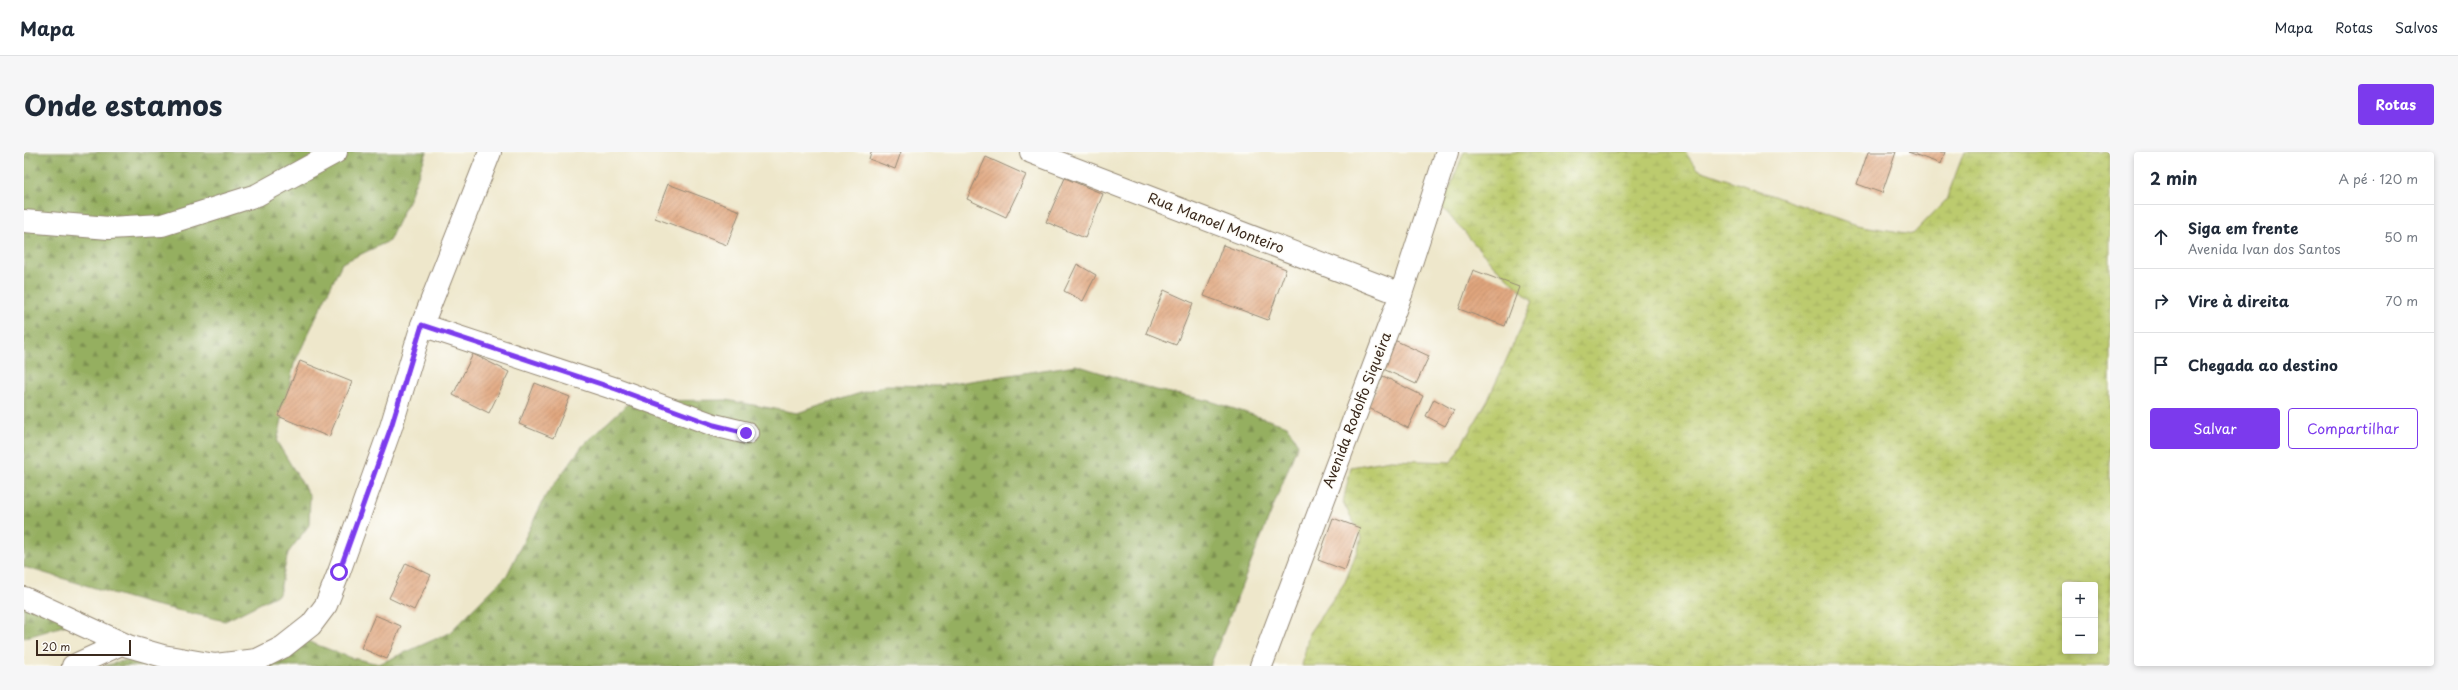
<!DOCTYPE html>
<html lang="pt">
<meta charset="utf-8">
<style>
body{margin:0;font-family:"Playpen Sans",sans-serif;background:#f6f6f7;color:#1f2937}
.controls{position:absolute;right:12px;bottom:12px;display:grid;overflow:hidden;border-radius:4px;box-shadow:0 2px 6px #0003}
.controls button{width:36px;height:36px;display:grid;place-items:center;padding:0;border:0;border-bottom:1px solid #e0e1e3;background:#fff;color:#1f2937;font:20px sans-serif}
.scale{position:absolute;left:12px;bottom:10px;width:95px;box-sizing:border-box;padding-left:4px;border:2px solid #3b2a1e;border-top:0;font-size:11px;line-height:14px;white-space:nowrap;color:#3b2a1e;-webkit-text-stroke:3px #fdfcf7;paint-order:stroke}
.stop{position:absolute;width:12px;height:12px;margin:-9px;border:3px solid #7c3aed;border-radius:50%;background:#fff}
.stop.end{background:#7c3aed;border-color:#fff;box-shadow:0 1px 4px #0008}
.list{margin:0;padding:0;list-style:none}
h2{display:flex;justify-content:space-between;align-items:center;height:52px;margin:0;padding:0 16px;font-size:17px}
h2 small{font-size:13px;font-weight:400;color:#747a83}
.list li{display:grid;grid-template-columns:26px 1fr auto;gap:12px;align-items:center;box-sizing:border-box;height:64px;padding:0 16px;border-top:1px solid #e0e1e3}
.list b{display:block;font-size:15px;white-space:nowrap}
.list p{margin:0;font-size:13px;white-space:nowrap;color:#747a83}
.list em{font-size:13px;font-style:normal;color:#747a83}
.actions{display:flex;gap:8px;padding:12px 16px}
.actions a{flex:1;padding:9px 0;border:1px solid #7c3aed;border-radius:4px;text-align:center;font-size:14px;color:#7c3aed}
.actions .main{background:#7c3aed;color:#fff}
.icon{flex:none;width:22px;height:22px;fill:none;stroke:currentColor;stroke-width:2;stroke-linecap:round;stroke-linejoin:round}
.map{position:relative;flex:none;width:2086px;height:514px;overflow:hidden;border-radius:4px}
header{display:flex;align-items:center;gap:24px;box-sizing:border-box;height:56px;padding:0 20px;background:#fff;border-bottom:1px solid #e0e1e3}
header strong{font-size:19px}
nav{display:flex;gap:22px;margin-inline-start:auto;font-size:14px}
.intro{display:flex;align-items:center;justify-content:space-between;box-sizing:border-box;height:96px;padding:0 24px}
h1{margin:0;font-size:28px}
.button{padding:10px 18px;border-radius:4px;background:#7c3aed;color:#fff;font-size:14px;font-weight:700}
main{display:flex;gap:24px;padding:0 24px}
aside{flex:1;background:#fff;border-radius:4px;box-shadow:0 2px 6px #0003}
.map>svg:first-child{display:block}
.forest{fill:url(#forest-firs);stroke:#686c40}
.wetland{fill:url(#wetland-marsh);stroke:#7c7a46;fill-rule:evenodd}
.building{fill:url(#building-hatch)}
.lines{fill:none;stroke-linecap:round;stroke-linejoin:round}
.minor-casing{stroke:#948874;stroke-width:24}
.minor{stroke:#fff;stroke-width:22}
.route{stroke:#7c3aed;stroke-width:5}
.labels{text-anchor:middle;stroke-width:3;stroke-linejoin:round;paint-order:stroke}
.street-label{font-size:14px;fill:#3b2a1e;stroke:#fdfcf7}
</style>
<header>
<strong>Mapa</strong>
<nav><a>Mapa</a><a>Rotas</a><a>Salvos</a></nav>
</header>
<div class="intro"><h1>Onde estamos</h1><a class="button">Rotas</a></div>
<main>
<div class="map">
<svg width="2086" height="514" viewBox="0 0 2086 514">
<defs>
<pattern id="forest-firs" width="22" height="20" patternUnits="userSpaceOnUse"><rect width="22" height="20" fill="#95af61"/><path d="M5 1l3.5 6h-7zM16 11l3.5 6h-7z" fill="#7b8f4f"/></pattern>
<pattern id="wetland-marsh" width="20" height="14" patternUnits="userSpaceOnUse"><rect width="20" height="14" fill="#bccb6e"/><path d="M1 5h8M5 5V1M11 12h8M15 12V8" fill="none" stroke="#a2ae5f"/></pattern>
<pattern id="building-hatch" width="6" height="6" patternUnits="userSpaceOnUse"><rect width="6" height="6" fill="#e0a67e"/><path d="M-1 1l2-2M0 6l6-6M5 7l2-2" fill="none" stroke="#b78767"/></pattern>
</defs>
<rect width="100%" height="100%" fill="#fdfcf7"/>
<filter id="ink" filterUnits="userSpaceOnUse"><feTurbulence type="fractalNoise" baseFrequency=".025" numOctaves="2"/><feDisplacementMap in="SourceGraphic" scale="8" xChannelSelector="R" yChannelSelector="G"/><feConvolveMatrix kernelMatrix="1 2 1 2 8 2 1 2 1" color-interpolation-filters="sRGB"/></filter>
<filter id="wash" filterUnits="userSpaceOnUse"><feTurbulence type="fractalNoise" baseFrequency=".012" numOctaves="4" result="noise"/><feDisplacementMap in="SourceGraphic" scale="16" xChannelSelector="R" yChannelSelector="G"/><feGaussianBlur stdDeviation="0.9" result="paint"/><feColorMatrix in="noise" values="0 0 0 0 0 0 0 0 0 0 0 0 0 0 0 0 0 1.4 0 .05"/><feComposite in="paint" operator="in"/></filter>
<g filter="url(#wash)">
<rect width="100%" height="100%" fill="#eee7cb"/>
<g class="forest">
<path d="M0 0H403L385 47 365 89 318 111 270 212 253 290 286 344 285 373 264 401 255 442 201 469 122 451 0 415Z"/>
<path d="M1052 213 1132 238 1186 249 1263 274 1274 292 1186 514H79L119 504 198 506 280 488 328 506 355 512 425 481 483 423 522 343 560 292 607 249 702 248 773 261 862 233 913 234Z"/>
<path d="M0 451 55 469 0 486Z"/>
</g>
<path class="wetland" d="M1440 0H1661L1673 17 1832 73 1889 82 1922 48 1940 0H2086V514H1278L1285 481 1321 430 1338 386 1319 350 1327 315 1366 308 1427 310 1463 250 1509 149 1470 114 1418 55ZM2041 433H2071V499H2041Z"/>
<g id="blocks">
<g class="building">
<path d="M847 0H877L871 17 845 7Z"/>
<path d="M1844 0H1872L1858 41 1833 32Z"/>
<path d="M1884 0H1921L1917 12Z"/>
<path d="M962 5 1002 23 982 65 943 47Z"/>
<path d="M1041 26 1079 42 1061 86 1022 70Z"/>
<path d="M644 32 716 59 703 93 631 66Z"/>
<path d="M1199 93 1262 117 1244 168 1180 144Z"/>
<path d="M1053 112 1072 123 1059 149 1040 139Z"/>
<path d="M1449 118 1495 135 1481 174 1435 157Z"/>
<path d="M1140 138 1169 151 1152 193 1122 181Z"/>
<path d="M1368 187 1405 204 1392 232 1355 215Z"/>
<path d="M449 202 485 220 465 261 429 243Z"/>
<path d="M276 209 328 230 305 285 254 264Z"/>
<path d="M1359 224 1399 244 1384 276 1343 255Z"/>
<path d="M511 231 546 245 529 286 495 272Z"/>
<path d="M1410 247 1430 258 1421 274 1402 264Z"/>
<path d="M1309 366 1336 376 1321 418 1294 408Z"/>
<path d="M382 411 407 423 390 458 365 446Z"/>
<path d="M351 463 377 474 363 507 337 496Z"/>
</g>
</g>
</g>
<g filter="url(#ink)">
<use href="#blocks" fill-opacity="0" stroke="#948874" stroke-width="1"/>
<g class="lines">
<g class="minor-casing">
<g id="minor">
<path d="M1007 0 1377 142"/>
<path d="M0 69 85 76 138 73 233 43 312 0"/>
<path d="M398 173 592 237 690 273 723 281"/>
<path d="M0 446 104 494 139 504 191 513 233 508 259 495 287 473 302 453 315 420 367 275 398 173 466 0"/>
<path d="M49 514 97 492"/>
<path d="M1237 514 1377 142 1423 0"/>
</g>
</g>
<use href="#minor" class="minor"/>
</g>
</g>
<g class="lines" filter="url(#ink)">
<path class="route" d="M315 420 367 275 398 173 592 237 690 273 722 281"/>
</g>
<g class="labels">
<g class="street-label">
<text transform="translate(1192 71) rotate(21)" y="5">Rua Manoel Monteiro</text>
<text transform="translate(1333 258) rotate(-69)" y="5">Avenida Rodolfo Siqueira</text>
</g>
</g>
</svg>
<div class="controls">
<button>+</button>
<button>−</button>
</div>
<div class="scale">20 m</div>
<div class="stop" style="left:315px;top:420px"></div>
<div class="stop end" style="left:722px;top:281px"></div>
</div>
<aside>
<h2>2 min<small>A pé · 120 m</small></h2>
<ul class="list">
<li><svg class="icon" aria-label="ahead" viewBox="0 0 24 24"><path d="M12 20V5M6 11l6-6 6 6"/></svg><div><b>Siga em frente</b><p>Avenida Ivan dos Santos</p></div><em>50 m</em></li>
<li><svg class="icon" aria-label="right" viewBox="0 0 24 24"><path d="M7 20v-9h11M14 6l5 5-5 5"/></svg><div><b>Vire à direita</b></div><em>70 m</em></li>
<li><svg class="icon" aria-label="arrive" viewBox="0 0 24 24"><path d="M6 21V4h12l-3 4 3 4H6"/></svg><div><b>Chegada ao destino</b></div></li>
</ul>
<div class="actions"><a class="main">Salvar</a><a>Compartilhar</a></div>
</aside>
</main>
